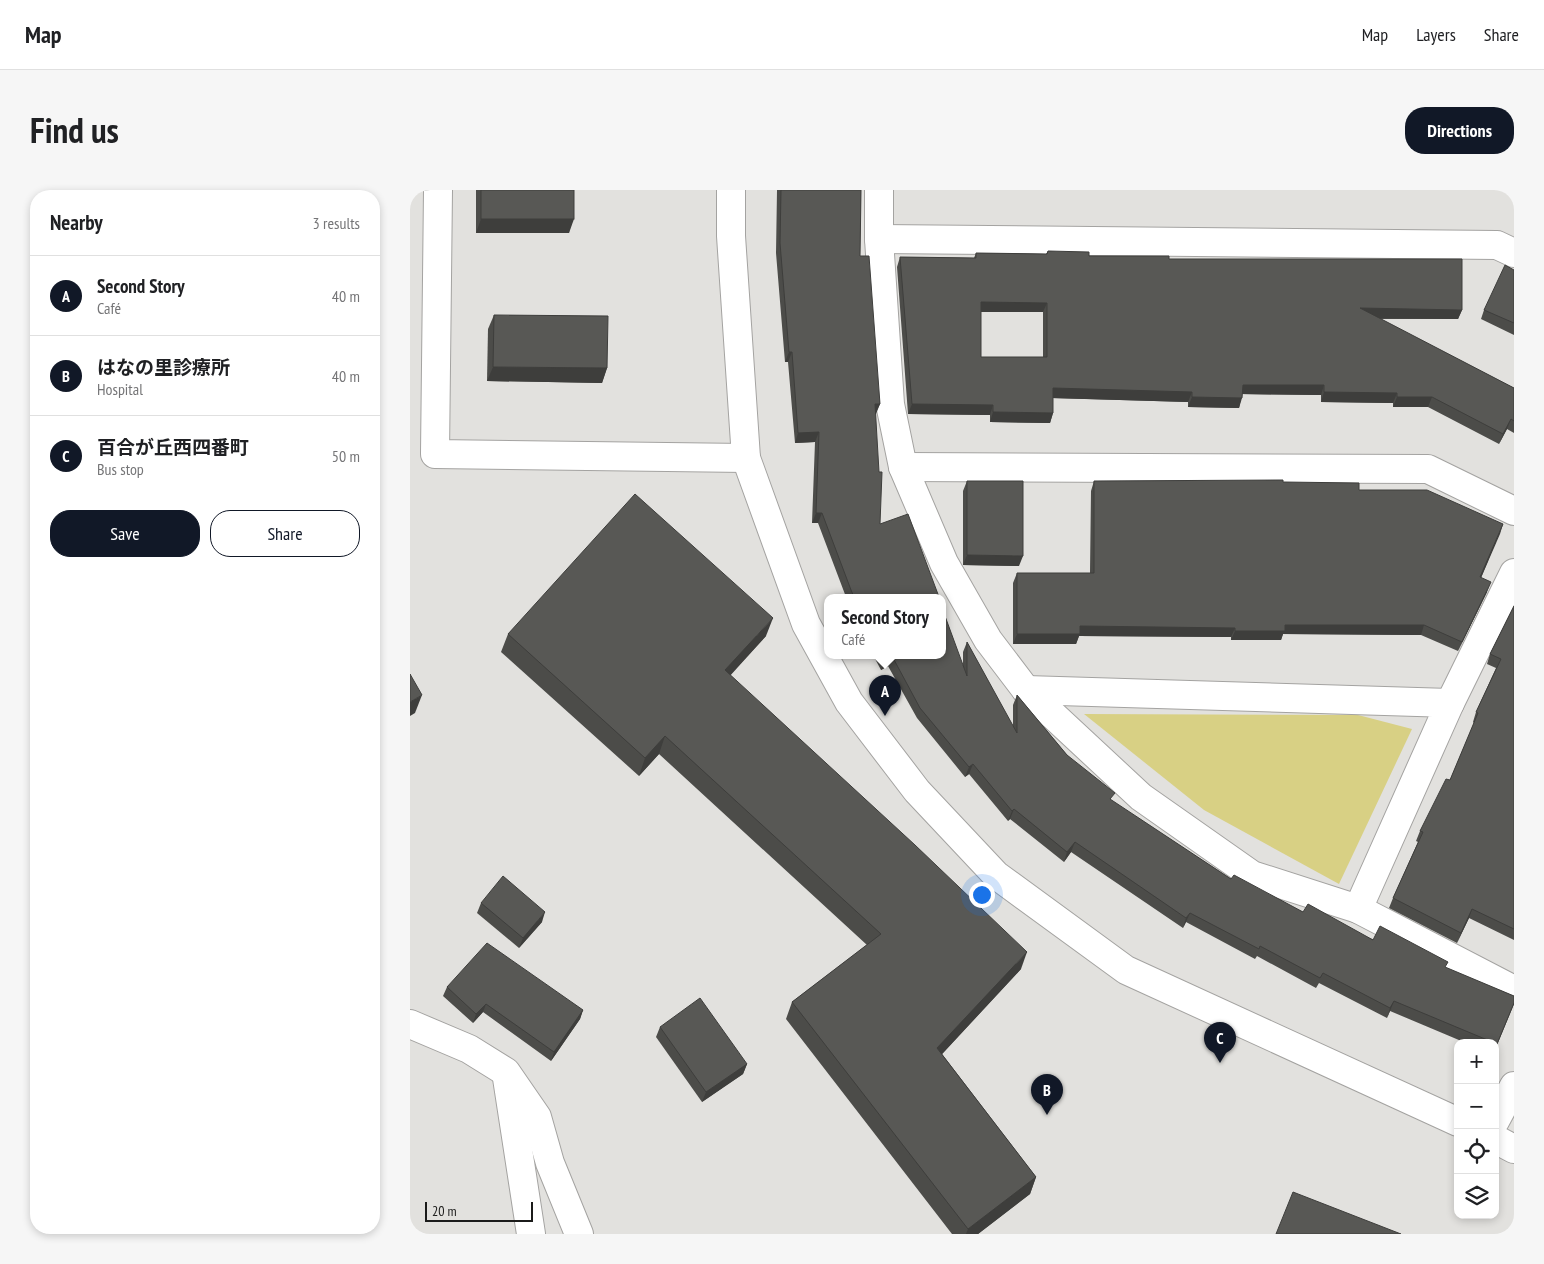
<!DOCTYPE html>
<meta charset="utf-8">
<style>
body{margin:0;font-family:"PT Sans Narrow","Noto Sans JP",sans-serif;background:#f6f6f6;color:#202124}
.controls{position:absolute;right:15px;bottom:15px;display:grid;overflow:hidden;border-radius:10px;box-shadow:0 2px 8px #0003}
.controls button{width:45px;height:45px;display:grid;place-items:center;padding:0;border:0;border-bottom:1px solid #e0e0e0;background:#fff;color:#202124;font:25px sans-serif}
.scale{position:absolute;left:15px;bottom:12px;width:108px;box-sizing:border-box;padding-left:5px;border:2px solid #1b1b1a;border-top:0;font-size:14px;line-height:18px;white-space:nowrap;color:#1b1b1a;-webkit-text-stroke:4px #e2e1de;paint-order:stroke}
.you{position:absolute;left:571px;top:704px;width:18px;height:18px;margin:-12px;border:4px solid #fff;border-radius:50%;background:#1a73e8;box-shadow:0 0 0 8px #1a73e833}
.badge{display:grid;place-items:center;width:32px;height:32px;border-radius:50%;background:#111827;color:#fff;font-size:16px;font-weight:700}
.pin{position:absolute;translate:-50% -41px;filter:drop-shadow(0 1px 2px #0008)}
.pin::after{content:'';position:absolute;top:26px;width:18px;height:15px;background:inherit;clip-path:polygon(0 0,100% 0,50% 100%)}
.popup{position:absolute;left:414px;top:404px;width:122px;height:65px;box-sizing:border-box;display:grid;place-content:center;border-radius:10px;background:#fff;filter:drop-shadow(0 1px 4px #0005);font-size:16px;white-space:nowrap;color:#757577}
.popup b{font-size:19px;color:#202124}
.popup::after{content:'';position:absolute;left:50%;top:100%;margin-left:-10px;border:10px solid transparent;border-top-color:#fff}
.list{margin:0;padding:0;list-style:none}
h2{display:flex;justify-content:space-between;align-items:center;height:65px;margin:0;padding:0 20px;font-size:21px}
h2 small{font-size:16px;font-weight:400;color:#757577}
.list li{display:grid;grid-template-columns:32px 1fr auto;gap:15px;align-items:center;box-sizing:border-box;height:80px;padding:0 20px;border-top:1px solid #e0e0e0}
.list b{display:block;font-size:19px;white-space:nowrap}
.list p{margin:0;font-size:16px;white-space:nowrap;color:#757577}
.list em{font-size:16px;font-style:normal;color:#757577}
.actions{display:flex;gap:10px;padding:15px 20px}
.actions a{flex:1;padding:11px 0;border:1px solid #111827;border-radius:20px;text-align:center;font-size:18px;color:#111827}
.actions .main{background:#111827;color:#fff}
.icon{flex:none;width:28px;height:28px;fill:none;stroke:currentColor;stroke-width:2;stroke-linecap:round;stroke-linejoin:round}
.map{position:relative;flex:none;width:1104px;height:1044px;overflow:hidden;border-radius:20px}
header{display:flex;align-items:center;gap:30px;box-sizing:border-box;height:70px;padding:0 25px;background:#fff;border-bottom:1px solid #e0e0e0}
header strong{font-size:24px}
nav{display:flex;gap:28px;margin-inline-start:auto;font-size:18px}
.intro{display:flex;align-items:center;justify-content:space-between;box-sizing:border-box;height:120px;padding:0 30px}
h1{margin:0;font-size:35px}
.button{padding:12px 22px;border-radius:20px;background:#111827;color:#fff;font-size:18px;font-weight:700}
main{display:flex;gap:30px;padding:0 30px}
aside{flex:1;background:#fff;border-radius:20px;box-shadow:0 2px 8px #0003}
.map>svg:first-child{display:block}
.green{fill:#d8d084}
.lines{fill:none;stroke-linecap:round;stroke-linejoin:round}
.minor-casing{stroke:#a4a3a1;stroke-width:30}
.minor{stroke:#fff;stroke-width:28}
.wall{fill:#4c4c49;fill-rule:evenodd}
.shaded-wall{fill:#3e3e3c}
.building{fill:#585855;stroke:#3e3e3c;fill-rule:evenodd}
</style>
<header>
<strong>Map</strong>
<nav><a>Map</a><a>Layers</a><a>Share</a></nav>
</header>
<div class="intro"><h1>Find us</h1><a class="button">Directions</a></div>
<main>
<aside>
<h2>Nearby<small>3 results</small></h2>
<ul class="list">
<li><span class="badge">A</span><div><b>Second Story</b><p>Café</p></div><em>40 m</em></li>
<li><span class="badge">B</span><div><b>はなの里診療所</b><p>Hospital</p></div><em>40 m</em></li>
<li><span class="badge">C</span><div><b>百合が丘西四番町</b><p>Bus stop</p></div><em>50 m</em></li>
</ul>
<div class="actions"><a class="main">Save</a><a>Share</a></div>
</aside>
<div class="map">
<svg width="1104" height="1044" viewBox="0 0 1104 1044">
<rect width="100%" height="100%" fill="#e2e1de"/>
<path class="green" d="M674 524 948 525 1002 539 929 694 794 620Z"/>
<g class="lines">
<g class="minor-casing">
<g id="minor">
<path d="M28 0 25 264 336 268"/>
<path d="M321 0V46L336 268 396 434 439 512 507 601 586 685 716 780 1048 932"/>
<path d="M469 0V49L480 214 493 277 534 373 578 450 616 500 731 607 842 685 948 719 1104 800"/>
<path d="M469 49 1087 55 1104 63"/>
<path d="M493 277 1018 279 1104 321"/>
<path d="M616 500 1040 513 948 719"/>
<path d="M1040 513 1104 383"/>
<path d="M0 834 59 859 96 882 127 927 140 973 169 1044"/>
<path d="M97 888 121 1044"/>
<path d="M1085 931 1104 896"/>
<path d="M1085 949 1104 959"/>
</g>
</g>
<use href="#minor" class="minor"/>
</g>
<g class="wall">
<path d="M66 0H164L159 43H66Z"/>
<path d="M367 0H451L450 66 470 214 465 224 470 334 529 407H436L408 333H402L405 252 385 253 378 172H375L366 63Z"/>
<path d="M1097 0H1104V4Z"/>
<path d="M638 61 679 66 759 69 1052 120 1048 129H970L1104 198V243L1097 239 1089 254 1018 217H983V213L911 212V205L832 204 829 218 778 217V212L643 208V223L640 233 580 232V225L498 224 487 77 490 67 564 68 566 63 636 64ZM571 122H633V167H571Z"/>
<path d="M1104 80V145L1071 129 1074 120Z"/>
<path d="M84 125 197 178 192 193 77 191 78 139Z"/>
<path d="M557 291 609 376 553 375V301Z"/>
<path d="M684 291 873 292 949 300 1093 334 1071 388 1077 402 1048 461 1011 445 873 444 871 450H821V447L669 446 666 454H603V393L607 383H680L681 301Z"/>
<path d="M1104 416V750L1059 728 1047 753 979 718 983 708 1008 652 1006 651 1010 641 1040 590 1064 533 1063 532 1066 522 1086 478 1077 474 1080 464Z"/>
<path d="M98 444 356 446 320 485 611 779 532 864 626 987 620 1004 568 1044H542L376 829 382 812 457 755 249 564 229 586 91 462Z"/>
<path d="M557 452 603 537V515L607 505 657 565 702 611 821 689 893 722 1036 778 1104 806V814L1085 860V853H1056L980 821 977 828 909 793 906 798 847 766 845 769 776 732 773 738 661 662 654 672 600 629 598 631 559 584 555 587 507 528 478 476 471 480 463 465H532L553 476V462Z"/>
<path d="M71 713 132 732 109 758 67 723Z"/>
<path d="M37 797 173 820 170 829 141 871 73 822 63 833 33 806Z"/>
<path d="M250 837 337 874 333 884 292 912 246 847Z"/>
</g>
<g class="shaded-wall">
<path d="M71 29H164L159 43H66Z"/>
<path d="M571 112 637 113 633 122H568Z"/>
<path d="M950 118 1052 120 1048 129 947 128Z"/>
<path d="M379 162H382L378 172H375Z"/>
<path d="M83 177 197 178 192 193 77 191Z"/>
<path d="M833 195H914L911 205 829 204Z"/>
<path d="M643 198 782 202 778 212 640 208Z"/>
<path d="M914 202 987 203 983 213 911 212Z"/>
<path d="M782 207 832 208 829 218 778 217Z"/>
<path d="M987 207H1022L1018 217H983Z"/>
<path d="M465 214H470L466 224H461Z"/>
<path d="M502 214 583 215 580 225 498 224Z"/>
<path d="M583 222 643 223 640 233 580 232Z"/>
<path d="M1101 229 1097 239 1089 254 1093 244Z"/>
<path d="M409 242 405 252 385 253 388 243Z"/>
<path d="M406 323H412L408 333H402Z"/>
<path d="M1093 334 1090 344 1067 397 1070 387Z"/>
<path d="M557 365 613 366 609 376 553 375Z"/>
<path d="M1081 392 1077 402 1048 461 1052 452Z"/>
<path d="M363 428 356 446 309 498 315 480Z"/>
<path d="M875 435H1014L1011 445 873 444 871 450H821L825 441Z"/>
<path d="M670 436 825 438 821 447 669 446 666 454H603L607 444Z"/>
<path d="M482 466 478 476 471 480 474 470Z"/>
<path d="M12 505 5 523 0 526V512Z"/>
<path d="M255 546 249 564 229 586 235 568Z"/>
<path d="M563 574 559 584 555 587 559 577Z"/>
<path d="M604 619 600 629 598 631 602 621Z"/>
<path d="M665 652 661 662 654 672 657 662Z"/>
<path d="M1062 719 1059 728 1047 753 1051 743Z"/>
<path d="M135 722 132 732 109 758 113 748Z"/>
<path d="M780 723 776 732 773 738 776 728Z"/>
<path d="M617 762 611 779 521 876 527 858Z"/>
<path d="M984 811 980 821 977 828 980 818Z"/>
<path d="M76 814 73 822 63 833 66 824Z"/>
<path d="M173 820 170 829 141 871 144 862Z"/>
<path d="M337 874 333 884 292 912 296 902Z"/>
<path d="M626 987 620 1004 568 1044H556L558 1039Z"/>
</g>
<g class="building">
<rect x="71" y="0" width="93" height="29"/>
<path d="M371 0H451L450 66H459L470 214H465L469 282H472L470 334 498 324 529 407H444L441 400 412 323H406L409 242 388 243 382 162H379L370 53Z"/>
<path d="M638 61 679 62V66H759V69H1052V120L950 118 1104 198V231L1101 229 1093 244 1022 207H987V203L914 202V195H833L832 208 782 207V202L643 198V223L583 222V215L502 214 490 67 566 68V63L637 64ZM571 112 637 113V167H571Z"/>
<path d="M1095 75 1104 80V133L1074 120Z"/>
<path d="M84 125 198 126 197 178 83 177Z"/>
<path d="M873 290V292L949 293V300H1017L1093 334 1070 387 1081 392 1052 452 1014 435H875V441H825V438L670 436V444H607V383H684V291Z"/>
<path d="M557 291H613V366L557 365Z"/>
<path d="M225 304 363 428 315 480 505 655 617 762 527 858 626 987 558 1039 382 812 471 744 255 546 235 568 98 444Z"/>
<path d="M1104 416V739L1062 719 1051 743 983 708 1013 642 1010 641 1036 589 1040 590 1068 523 1066 522 1091 469 1080 464Z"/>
<path d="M532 418 557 486V452L607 543V505L657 565 705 603 700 609 821 689 824 685 893 722 898 714 963 750 970 736 1038 772 1035 777 1104 806V813L1087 854 984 811 980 818 913 783 910 788 850 756 849 759 780 723 776 728 665 652 657 662 604 619 602 621 563 574 559 577 510 518 482 466 474 470 472 465H532Z"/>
<path d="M0 484 12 505 0 512Z"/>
<path d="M93 686 135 722 113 748 71 713Z"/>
<path d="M77 753 173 820 144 862 76 814 66 824 37 797Z"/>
<path d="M290 808 337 874 296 902 250 837Z"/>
<path d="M883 1002 991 1044H866Z"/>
</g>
</svg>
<div class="controls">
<button>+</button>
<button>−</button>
<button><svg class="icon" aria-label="locate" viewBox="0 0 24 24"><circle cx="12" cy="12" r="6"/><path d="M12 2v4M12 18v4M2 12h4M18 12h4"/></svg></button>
<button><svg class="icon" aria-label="layers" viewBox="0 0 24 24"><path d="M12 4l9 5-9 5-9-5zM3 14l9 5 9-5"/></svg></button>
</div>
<div class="scale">20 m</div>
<div class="you"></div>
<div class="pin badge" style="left:475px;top:526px">A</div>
<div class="popup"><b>Second Story</b>Café</div>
<div class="pin badge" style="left:637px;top:925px">B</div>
<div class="pin badge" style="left:810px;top:873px">C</div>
</div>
</main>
